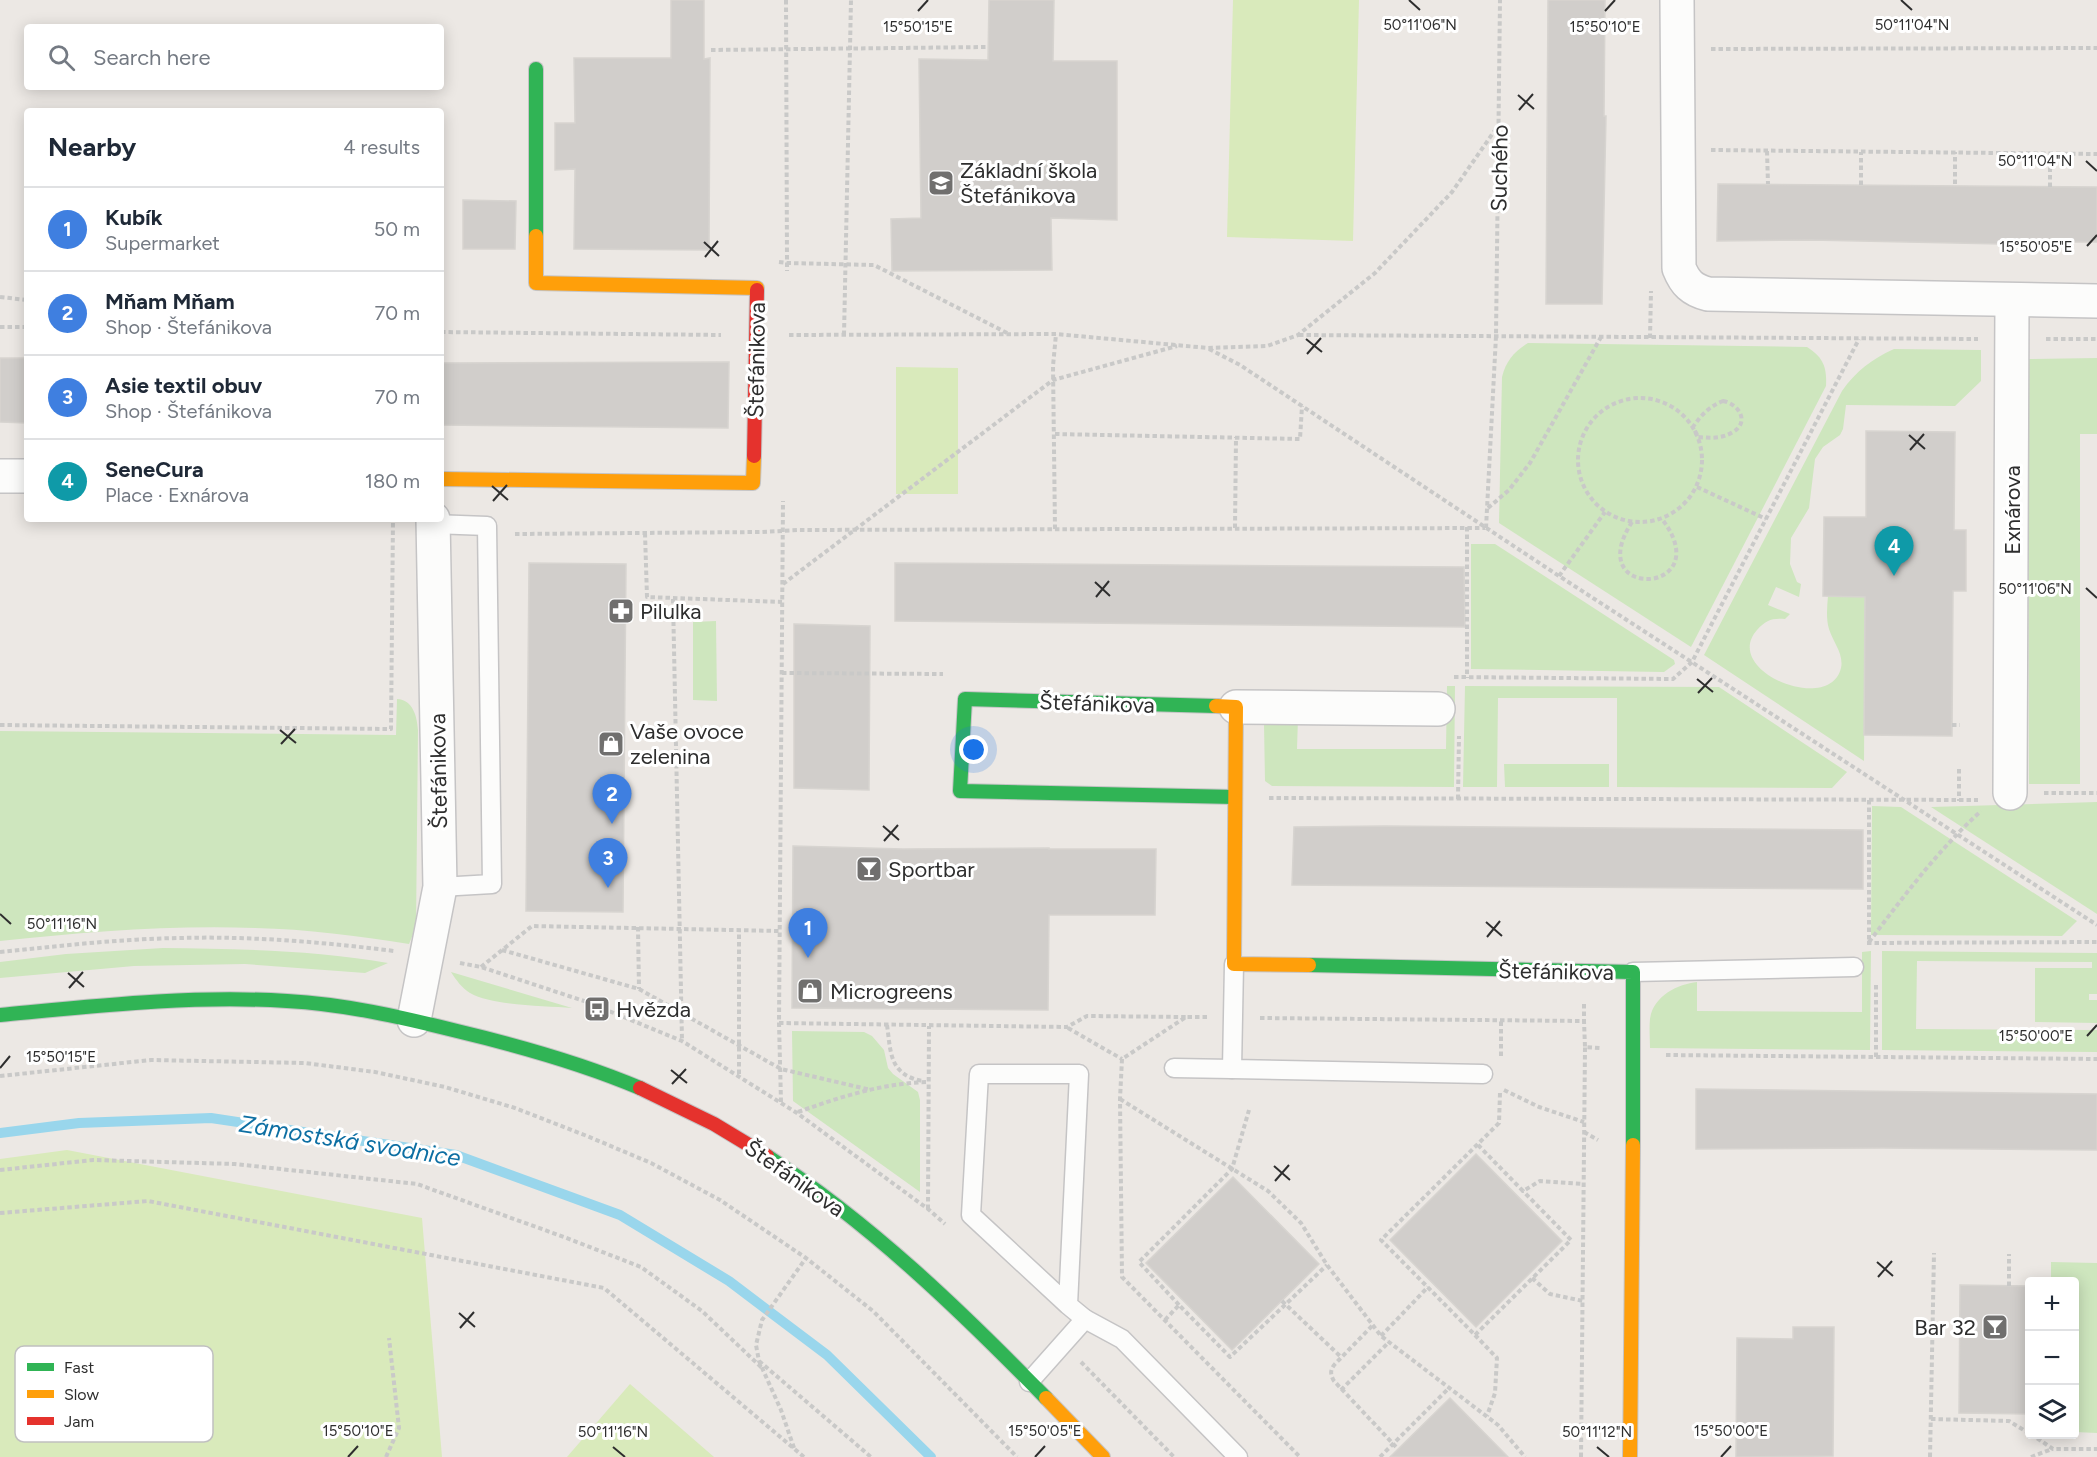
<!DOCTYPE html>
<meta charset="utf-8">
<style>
body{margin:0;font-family:Figtree,sans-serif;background:#f2f2f3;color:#1f2937}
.controls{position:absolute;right:18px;bottom:18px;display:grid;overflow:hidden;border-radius:6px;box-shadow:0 3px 15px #0003}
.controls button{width:54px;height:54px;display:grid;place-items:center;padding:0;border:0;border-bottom:2px solid #e0e1e3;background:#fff;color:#1f2937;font:30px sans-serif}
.you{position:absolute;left:974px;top:750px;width:21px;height:21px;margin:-15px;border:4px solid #fff;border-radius:50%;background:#1a73e8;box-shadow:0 0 0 9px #1a73e833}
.badge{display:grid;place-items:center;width:39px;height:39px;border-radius:50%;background:#db2777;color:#fff;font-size:20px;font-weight:700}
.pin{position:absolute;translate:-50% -50px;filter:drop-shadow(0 2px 3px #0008)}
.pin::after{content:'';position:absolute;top:32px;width:21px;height:18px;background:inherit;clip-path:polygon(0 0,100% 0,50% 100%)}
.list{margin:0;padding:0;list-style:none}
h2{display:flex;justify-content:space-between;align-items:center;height:78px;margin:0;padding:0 24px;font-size:26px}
h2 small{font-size:20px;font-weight:400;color:#747a83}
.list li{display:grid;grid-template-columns:39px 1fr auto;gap:18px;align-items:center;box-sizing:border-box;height:84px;padding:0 24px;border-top:2px solid #e0e1e3}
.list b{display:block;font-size:22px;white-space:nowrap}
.list p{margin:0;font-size:20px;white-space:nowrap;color:#747a83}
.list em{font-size:20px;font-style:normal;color:#747a83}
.icon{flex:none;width:33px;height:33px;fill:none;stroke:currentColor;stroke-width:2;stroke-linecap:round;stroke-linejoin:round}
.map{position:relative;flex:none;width:2097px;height:1457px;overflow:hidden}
.search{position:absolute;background:#fff;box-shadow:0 3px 15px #0003;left:24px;top:24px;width:420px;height:66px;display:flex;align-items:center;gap:15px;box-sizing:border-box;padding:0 21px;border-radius:6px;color:#747a83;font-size:22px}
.panel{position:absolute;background:#fff;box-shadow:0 3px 15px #0003;left:24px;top:108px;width:420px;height:414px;border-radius:6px}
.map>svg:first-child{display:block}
.green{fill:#cee6be}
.pitch{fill:#d9eabb}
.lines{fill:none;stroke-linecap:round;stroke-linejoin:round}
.stream{stroke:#99d6ec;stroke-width:10}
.building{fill:#d1cecb;stroke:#d7d4d0;stroke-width:1.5}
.lane-casing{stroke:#c5c4c5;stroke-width:21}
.street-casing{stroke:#c5c4c5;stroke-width:36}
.fast-casing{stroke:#c5c4c5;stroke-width:16}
.slow-casing{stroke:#c5c4c5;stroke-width:16}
.jam-casing{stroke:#c5c4c5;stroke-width:16}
.path{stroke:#c9c9c8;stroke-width:4;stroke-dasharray:4.5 3;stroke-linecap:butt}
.lane{stroke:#fcfcfb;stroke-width:18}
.street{stroke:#fcfcfb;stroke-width:33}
.fast{stroke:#30b455;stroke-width:14}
.slow{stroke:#ff9f0a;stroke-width:14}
.jam{stroke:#e5322d;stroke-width:14}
.ticks{fill:none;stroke:#2e2e2e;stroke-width:2}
.labels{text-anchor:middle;stroke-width:6;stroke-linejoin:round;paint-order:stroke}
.street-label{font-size:22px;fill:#2e2e2e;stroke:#fff}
.poi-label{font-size:22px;fill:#2e2e2e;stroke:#fff;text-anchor:start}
.water-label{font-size:24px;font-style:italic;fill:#0d6fa3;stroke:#fff}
.key{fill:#fff;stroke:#c0c0c0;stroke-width:1.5}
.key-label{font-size:16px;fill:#2e2e2e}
.ticks-label{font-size:15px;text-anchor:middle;fill:#2e2e2e;stroke:#fff;stroke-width:6;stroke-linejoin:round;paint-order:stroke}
</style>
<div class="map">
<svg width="2097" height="1457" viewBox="0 0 2097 1457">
<rect width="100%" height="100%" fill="#ece8e4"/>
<g class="green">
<path d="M1528 343 1807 347C1823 357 1827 367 1826 386L1691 647 1499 523 1502 377C1506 361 1514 352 1528 343Z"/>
<path d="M1894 349 1981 350V381L1955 406 1846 405 1843 429 1840 435 1823 447 1815 459 1809 508 1791 538 1790 564 1797 582 1801 584 1799 597 1776 587 1768 605 1790 614 1785 619C1772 618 1766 620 1757 630 1721 671 1830 715 1841 668 1844 654 1833 642 1829 629 1826 619 1827 607 1828 596L1865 597 1864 761 1704 655 1842 391C1856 371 1872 359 1894 349Z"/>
<path d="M2097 358V434H2080V784H2029L2028 359Z"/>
<path d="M1471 544H1495L1674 660 1675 664 1664 672 1471 669Z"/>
<path d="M716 621 717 701 693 700V622Z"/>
<path d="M1447 686H1455L1454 787 1272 786 1265 781 1264 724 1266 720 1298 718 1297 749H1446Z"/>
<path d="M1465 686 1719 687 1847 772 1832 788 1617 787V698H1498L1497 787H1463Z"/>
<path d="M397 699C413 700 417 716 418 730L416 927 409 944C358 936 307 929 255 928 170 925 85 932 0 941V731L396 735Z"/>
<path d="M1504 764H1609V787H1505Z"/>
<path d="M2097 802V914L1931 807Z"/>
<path d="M1872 806 1901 807 2077 921 2062 936 1871 935Z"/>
<path d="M163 948C239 949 313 950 388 963L365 973 245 964 134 966 0 978V962L66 954Z"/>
<path d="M1871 951 1870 1050 1650 1048C1650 1039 1649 1028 1650 1019 1653 996 1678 984 1697 982V1011L1862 1012V952Z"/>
<path d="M1882 951 2097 953V994H2089V1000H2097V1023L2035 1022V968H2092V962L1917 961 1916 1029 2097 1030V1052L1882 1050Z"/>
<path d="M451 972 572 1008C545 1006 493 1006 470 993 462 988 456 980 451 972Z"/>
<path d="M792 1031 864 1032 872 1036 884 1050 888 1068 893 1074 918 1092 920 1100V1192L793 1101Z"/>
<path d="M2051 1262 2097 1263V1433L2075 1432 2074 1282 2051 1281Z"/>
</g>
<g class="pitch">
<path d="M1233 0H1359L1353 241 1227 237Z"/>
<path d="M896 367 958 368V494H896Z"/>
<path d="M67 1150 422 1218 442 1457H0V1159Z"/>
<path d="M630 1384 714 1457H567Z"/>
</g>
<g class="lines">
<path class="stream" d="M0 1133 79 1123 211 1118 456 1155 620 1215 729 1281 827 1355 931 1457"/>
</g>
<g class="building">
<path d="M671 0H704V59L710 58 709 250 574 249 575 169 555 170V123H575L574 58H671Z"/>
<path d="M989 0H1054L1053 61H1117V220L1051 218 1052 270 892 271 891 219 921 218 919 59 988 60Z"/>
<path d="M1548 0H1605L1604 116H1606L1602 304H1546Z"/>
<path d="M1718 184 2097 187V242H2001V244L1811 240 1717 241Z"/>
<path d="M463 200 516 201 515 249H463Z"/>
<path d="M0 358H27V423L0 422Z"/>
<path d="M729 362 728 428 441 425V363Z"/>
<path d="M1866 431 1955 432 1954 530H1966V591H1953L1952 736 1864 735 1865 597 1823 596 1824 517H1866Z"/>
<path d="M529 563 626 564 623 912 526 911Z"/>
<path d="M895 563 1464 567 1465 627 895 621Z"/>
<path d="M794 624 870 626 869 790 794 788Z"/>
<path d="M1385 826 1863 830V889L1292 885 1294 827Z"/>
<path d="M793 846 903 849 1049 848V849H1156L1155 915H1049L1048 1010 792 1008Z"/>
<path d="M1696 1089 2097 1094V1150L1883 1148 1696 1149Z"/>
<path d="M1476 1154 1562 1241 1476 1327 1390 1240Z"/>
<path d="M1233 1177 1319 1264 1232 1350 1146 1263Z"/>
<path d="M1960 1285 2030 1286V1414L1959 1413Z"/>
<path d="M1793 1327H1834L1833 1456 1736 1457 1737 1338 1793 1339Z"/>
<path d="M1450 1398 1508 1457H1390Z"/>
</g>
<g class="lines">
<g class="lane-casing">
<g id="lane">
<path d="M433 524 487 526 492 884 440 887"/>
<path d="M1234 964 1232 1069 1483 1074"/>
<path d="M1633 972 1854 967"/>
<path d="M1174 1068 1232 1069"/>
<path d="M1068 1305 1079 1074H979L971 1215 1068 1305 1085 1319"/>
<path d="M1029 1382 1085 1319 1122 1339 1238 1457"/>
</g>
</g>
<g class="street-casing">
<g id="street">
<path d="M1677 0 1679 268C1685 283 1692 290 1708 294L2097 301"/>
<path d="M0 476H27"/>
<path d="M1236 707 1438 709"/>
<path d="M2010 793 2012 300"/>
<path d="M414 1020 440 887 433 519"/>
</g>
</g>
<g class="fast-casing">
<g id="fast">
<path d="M536 69V236"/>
<path d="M1216 706 965 699 960 791 1235 797"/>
<path d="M1309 965 1633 972V1145"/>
<path d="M0 1015C95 1006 191 995 287 1001 344 1004 401 1017 457 1031 520 1046 581 1063 640 1088"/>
<path d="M767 1156C871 1224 960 1310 1046 1398"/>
</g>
</g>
<g class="slow-casing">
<g id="slow">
<path d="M536 236V283L757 288V290"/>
<path d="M441 479 753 483 754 456"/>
<path d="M1216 706 1236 707 1234 964 1309 965"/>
<path d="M1046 1398 1103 1457"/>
<path d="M1630 1457 1633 1145"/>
</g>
</g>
<g class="jam-casing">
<g id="jam">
<path d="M754 456 757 290"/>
<path d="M640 1088 714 1124 767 1156"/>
</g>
</g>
<g class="path">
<path d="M786 0 787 263 874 265 1009 334"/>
<path d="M1711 49 2097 48"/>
<path d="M711 50 988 47"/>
<path d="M1711 150 2097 154"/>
<path d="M1767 151 1768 184"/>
<path d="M1955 184V152"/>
<path d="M1861 185V152"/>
<path d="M2050 187V154"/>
<path d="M779 262 787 263V271"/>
<path d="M0 297 27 300"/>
<path d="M0 327H27"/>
<path d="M441 332 721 335"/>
<path d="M789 335 1056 334 1208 348 1267 346 1298 335 1375 273 1452 192 1500 123"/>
<path d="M844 335 851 0"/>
<path d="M1299 335 1978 339"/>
<path d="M1650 338 1651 291"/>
<path d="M2046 339H2097"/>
<path d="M1209 349 1240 365 1559 576 2097 925"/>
<circle cx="1640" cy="460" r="62"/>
<path d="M1723 401C1739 404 1750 422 1733 432 1722 439 1710 438 1698 437L1693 427C1701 415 1710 406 1723 401Z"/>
<path d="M1055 434 1300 439 1302 406"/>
<path d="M1697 487 1766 519"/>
<path d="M1488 508 1509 490 1530 463 1601 337"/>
<path d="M1632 522C1580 602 1720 595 1662 519"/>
<path d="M1467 527V678"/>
<path d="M1235 528 1236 437"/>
<path d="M1486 528 1496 336 1500 0"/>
<path d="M1055 529 1053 366 1056 334"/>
<path d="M645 533 647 597 782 602"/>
<path d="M515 534 761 532 799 530 1485 528"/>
<path d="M1559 576 1605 512"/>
<path d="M783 584 1053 380 1177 346"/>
<path d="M673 599 682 1041"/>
<path d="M782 673 943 674"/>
<path d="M1454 677 1673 679 1692 662 1859 339"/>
<path d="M0 725 391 729 393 519"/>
<path d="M1952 725H1960"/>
<path d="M1959 769V801"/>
<path d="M2044 793H2097"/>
<path d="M1269 798 1978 800"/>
<path d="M1458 799 1459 736"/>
<path d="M1869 800V942"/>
<path d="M638 927 639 989"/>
<path d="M1869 942C1904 896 1938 850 1981 811"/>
<path d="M1867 943 2097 942"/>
<path d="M502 950 639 989 781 1069 871 1090"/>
<path d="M0 952C59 946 119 939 179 938 251 936 322 942 394 951"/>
<path d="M460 963 481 967 587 1002 682 1041 797 1113 928 1209 945 1224"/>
<path d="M481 967 532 926 780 931"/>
<path d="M1584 1004V1021"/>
<path d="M1207 1017H1186L1122 1059 1120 1099 1122 1277 1300 1457"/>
<path d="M1260 1018 1584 1021 1585 1047"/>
<path d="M779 1023 1067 1027 1087 1016 1186 1017"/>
<path d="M887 1025C891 1053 889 1074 922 1081"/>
<path d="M1068 1028 1122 1059"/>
<path d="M1666 1055 2097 1059"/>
<path d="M1501 1056V1020"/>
<path d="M1876 1057V983"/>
<path d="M739 1074V930"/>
<path d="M0 1076 151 1060 305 1063 375 1072 445 1087 515 1108 587 1136 651 1163 720 1200 806 1258 873 1311 1017 1457"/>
<path d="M1504 1090 1539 1107 1584 1122"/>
<path d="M1500 1093 1499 1123 1381 1240 1475 1335 1571 1240 1523 1191"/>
<path d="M1120 1099 1268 1191 1301 1223 1327 1265 1381 1336 1498 1425 1525 1457"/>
<path d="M781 1102 779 1023 783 501"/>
<path d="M798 1112C840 1097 883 1083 929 1082"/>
<path d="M1584 1132 1598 1140"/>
<path d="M1478 1145 1523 1191 1540 1181 1583 1184"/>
<path d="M0 1170 93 1160 235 1164 417 1184 564 1237 641 1267 702 1311 762 1368"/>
<path d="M928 1209 929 1026"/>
<path d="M0 1213 148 1201 604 1288 804 1457"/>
<path d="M1532 1278 1550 1294 1583 1301"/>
<path d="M2009 1286V1254"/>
<path d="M1282 1301 1341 1357"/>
<path d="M1179 1305 1139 1262 1232 1169 1249 1110"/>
<path d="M1165 1320 1179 1305 1230 1357 1327 1265"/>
<path d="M1372 1326 1335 1364C1330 1370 1330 1374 1334 1381L1398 1449"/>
<path d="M1475 1335 1497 1358 1495 1393 1487 1416"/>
<path d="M1381 1336 1428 1287"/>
<path d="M759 1361 871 1457"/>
<path d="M1081 1362 1174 1457"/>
<path d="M1341 1390 1389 1342"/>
<path d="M1931 1419 2009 1421 2030 1434"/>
<path d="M2031 1434 2053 1449H2097"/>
<path d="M794 1448 781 1410 759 1361 756 1345 762 1320 806 1258"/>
<path d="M386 1457 399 1428 389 1338"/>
<path d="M1380 1457 1449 1388"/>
<path d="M1581 1457 1585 1047 1600 1048"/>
<path d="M1930 1457 1934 1253"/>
<path d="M2031 1457 2052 1449"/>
</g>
<use href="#lane" class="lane"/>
<use href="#street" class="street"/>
<use href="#fast" class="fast"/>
<use href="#slow" class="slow"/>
<use href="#jam" class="jam"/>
</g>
<path class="ticks" d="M1409 0 1420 10M1901 0 1912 10M918 11 928 0M1605 11 1615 0M1518 95 1534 109M1519 110 1533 94M2086 161 2097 171M704 242 719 256M2087 246 2097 235M705 257 718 241M1306 339 1322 352M1307 354 1321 338M1909 435 1925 449M1910 450 1924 434M492 486 508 500M493 501 507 485M1095 582 1110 596M2086 588 2097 598M1096 597 1109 581M1697 679 1713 692M1698 693 1712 678M280 730 296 743M281 744 295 729M883 826 899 840M884 841 898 825M0 914 11 924M1486 922 1502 936M1487 937 1500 921M68 973 84 987M69 988 83 972M2087 1036 2097 1025M0 1068 10 1056M671 1070 687 1083M672 1084 686 1069M1274 1166 1290 1180M1275 1181 1289 1165M1877 1262 1893 1276M1878 1277 1892 1261M459 1313 475 1327M460 1328 474 1312M613 1447 625 1457M1597 1447 1609 1457M348 1457 358 1446M1035 1457 1045 1446M1721 1457 1731 1446"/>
<defs>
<g id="school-square" transform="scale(1.35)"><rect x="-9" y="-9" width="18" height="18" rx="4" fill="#706f6e" stroke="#fff"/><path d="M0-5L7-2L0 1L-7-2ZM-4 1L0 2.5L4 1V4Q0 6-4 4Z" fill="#fff"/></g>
<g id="pharmacy-square" transform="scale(1.35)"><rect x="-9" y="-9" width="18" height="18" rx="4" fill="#706f6e" stroke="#fff"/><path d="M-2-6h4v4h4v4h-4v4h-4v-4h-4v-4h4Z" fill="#fff"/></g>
<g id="shop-square" transform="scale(1.35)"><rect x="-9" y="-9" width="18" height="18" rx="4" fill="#706f6e" stroke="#fff"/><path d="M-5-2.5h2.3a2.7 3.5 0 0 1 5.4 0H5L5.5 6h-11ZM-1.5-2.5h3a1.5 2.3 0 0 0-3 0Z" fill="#fff"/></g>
<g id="bar-square" transform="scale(1.35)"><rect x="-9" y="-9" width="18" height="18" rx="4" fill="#706f6e" stroke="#fff"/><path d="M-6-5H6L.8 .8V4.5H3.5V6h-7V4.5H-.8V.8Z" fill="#fff"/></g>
<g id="bus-square" transform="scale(1.35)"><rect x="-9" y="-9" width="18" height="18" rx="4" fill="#706f6e" stroke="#fff"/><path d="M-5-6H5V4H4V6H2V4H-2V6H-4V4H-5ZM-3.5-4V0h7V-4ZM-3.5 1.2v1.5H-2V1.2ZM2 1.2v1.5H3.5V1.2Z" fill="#fff"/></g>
</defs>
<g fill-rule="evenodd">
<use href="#school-square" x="941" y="183"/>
<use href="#pharmacy-square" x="621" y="611"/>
<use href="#shop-square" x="611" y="744"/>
<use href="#bar-square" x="869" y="869"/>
<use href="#shop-square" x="810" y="991"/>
<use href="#bus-square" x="597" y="1009"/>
<use href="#bar-square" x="1995" y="1327"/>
</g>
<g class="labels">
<g class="street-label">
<text transform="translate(1499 168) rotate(-89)" y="8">Suchého</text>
<text transform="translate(756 360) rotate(-89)" y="8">Štefánikova</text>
<text transform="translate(2012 510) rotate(-90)" y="8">Exnárova</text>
<text transform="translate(1097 703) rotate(2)" y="8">Štefánikova</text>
<text transform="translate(438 771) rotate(-91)" y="8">Štefánikova</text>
<text transform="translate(1556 971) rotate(1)" y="8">Štefánikova</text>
<text transform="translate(795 1178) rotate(35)" y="8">Štefánikova</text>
</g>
<g class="poi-label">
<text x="960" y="178">Základní škola<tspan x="960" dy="25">Štefánikova</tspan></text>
<text x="640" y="619">Pilulka</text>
<text x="630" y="739">Vaše ovoce<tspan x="630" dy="25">zelenina</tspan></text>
<text x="888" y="877">Sportbar</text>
<text x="830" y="999">Microgreens</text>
<text x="616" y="1017">Hvězda</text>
<text x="1976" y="1335" text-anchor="end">Bar 32</text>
</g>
<g class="water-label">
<text transform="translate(350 1141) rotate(9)" y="8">Zámostská svodnice</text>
</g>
</g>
<rect x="15" y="1346" width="198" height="96" rx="9" class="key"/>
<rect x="27" y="1363" width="27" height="8" fill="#30b455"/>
<rect x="27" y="1390" width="27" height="8" fill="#ff9f0a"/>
<rect x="27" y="1417" width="27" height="8" fill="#e5322d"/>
<g class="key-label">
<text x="64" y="1373">Fast</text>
<text x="64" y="1400">Slow</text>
<text x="64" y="1427">Jam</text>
</g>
<g class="ticks-label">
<text x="1420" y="30">50°11'06"N</text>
<text x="1912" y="30">50°11'04"N</text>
<text x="918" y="32">15°50'15"E</text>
<text x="1605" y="32">15°50'10"E</text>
<text x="2035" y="166">50°11'04"N</text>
<text x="2036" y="252">15°50'05"E</text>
<text x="2035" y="594">50°11'06"N</text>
<text x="62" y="929">50°11'16"N</text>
<text x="2036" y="1041">15°50'00"E</text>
<text x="61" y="1062">15°50'15"E</text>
<text x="358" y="1436">15°50'10"E</text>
<text x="1045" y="1436">15°50'05"E</text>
<text x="1731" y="1436">15°50'00"E</text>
<text x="613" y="1437">50°11'16"N</text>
<text x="1597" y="1437">50°11'12"N</text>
</g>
</svg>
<div class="controls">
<button>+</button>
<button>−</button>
<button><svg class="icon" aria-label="layers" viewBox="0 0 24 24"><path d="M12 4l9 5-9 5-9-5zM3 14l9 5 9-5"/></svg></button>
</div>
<div class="you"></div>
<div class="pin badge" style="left:808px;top:958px;background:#3f7fe0">1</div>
<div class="pin badge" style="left:612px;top:824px;background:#3f7fe0">2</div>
<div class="pin badge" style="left:608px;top:888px;background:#3f7fe0">3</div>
<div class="pin badge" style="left:1894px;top:576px;background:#0f9aa8">4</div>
<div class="search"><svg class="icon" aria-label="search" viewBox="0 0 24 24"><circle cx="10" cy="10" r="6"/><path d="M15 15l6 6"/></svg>Search here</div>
<section class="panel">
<h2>Nearby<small>4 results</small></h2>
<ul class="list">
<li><span class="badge" style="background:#3f7fe0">1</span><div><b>Kubík</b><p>Supermarket</p></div><em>50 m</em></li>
<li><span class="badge" style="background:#3f7fe0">2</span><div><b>Mňam Mňam</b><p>Shop · Štefánikova</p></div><em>70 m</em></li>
<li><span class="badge" style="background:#3f7fe0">3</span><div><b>Asie textil obuv</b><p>Shop · Štefánikova</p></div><em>70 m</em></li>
<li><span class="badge" style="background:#0f9aa8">4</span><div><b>SeneCura</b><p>Place · Exnárova</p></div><em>180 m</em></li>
</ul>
</section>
</div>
